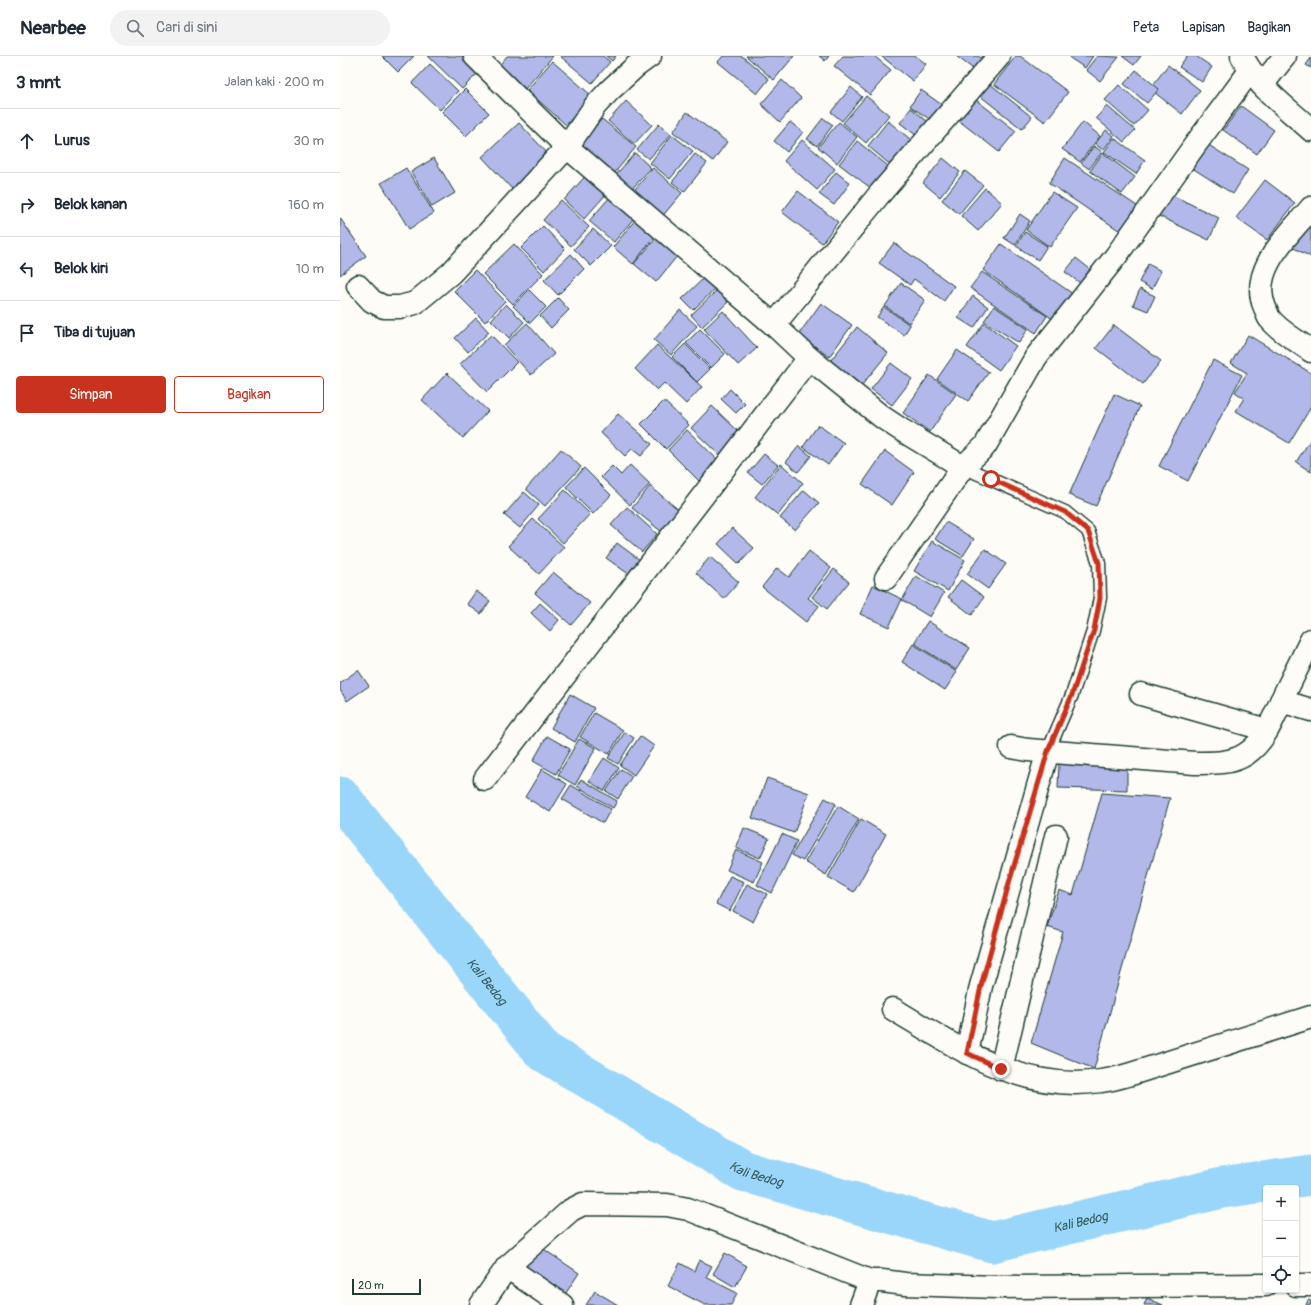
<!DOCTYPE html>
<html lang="id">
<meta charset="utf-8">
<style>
body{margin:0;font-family:Pangolin,sans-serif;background:#f2f2f3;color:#1f2937}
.controls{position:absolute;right:12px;bottom:12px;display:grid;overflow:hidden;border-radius:4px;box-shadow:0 1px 3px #0004}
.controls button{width:36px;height:36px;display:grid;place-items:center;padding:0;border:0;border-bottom:1px solid #e0e1e3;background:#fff;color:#1f2937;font:20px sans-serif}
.scale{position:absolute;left:12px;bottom:10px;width:69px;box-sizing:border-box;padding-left:4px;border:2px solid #1f3d34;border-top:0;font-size:11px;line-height:14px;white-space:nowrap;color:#1f3d34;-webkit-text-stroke:3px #fdfcf7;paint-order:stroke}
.stop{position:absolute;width:12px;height:12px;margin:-9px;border:3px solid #c8321e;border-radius:50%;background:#fff}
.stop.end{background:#c8321e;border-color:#fff;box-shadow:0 1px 4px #0008}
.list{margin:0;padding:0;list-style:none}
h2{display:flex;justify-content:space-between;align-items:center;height:52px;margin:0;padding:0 16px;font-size:17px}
h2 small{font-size:13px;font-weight:400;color:#747a83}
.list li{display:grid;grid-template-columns:26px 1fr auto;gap:12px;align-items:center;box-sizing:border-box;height:64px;padding:0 16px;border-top:1px solid #e0e1e3}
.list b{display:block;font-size:15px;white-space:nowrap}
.list em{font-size:13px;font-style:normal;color:#747a83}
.actions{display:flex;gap:8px;padding:12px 16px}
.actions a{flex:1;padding:9px 0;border:1px solid #c8321e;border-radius:4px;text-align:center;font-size:14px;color:#c8321e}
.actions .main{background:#c8321e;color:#fff}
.icon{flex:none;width:22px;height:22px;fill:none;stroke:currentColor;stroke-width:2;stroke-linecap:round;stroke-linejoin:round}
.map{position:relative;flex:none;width:971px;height:1249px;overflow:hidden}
header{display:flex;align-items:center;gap:24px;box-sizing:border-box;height:56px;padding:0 20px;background:#fff;border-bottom:1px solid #e0e1e3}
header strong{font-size:19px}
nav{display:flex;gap:22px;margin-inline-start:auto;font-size:14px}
.search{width:280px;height:36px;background:#f2f2f3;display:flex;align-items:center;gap:10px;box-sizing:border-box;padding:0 14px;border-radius:22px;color:#747a83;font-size:15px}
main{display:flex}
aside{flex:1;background:#fff}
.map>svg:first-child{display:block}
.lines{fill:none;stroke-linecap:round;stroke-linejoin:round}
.river{stroke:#99d6fa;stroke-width:41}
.building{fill:#b2b8e9;stroke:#1f3d34}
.service-casing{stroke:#1f3d34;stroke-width:15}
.minor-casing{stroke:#1f3d34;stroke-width:25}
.service{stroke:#fdfcf7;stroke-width:12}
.minor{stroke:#fdfcf7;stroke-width:22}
.route{stroke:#c8321e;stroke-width:5}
.labels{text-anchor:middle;stroke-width:4;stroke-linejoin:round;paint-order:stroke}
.water-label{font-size:13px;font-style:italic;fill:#375c5c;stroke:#fdfcf7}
</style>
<header>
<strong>Nearbee</strong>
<div class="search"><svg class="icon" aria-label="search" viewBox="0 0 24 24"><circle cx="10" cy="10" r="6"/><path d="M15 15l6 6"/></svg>Cari di sini</div>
<nav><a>Peta</a><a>Lapisan</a><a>Bagikan</a></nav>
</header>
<main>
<aside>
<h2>3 mnt<small>Jalan kaki · 200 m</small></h2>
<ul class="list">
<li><svg class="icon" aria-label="ahead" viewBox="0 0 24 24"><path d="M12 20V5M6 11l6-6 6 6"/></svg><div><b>Lurus</b></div><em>30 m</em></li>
<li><svg class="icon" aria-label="right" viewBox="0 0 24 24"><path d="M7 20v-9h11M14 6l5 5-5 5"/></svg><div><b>Belok kanan</b></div><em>160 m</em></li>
<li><svg class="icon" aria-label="left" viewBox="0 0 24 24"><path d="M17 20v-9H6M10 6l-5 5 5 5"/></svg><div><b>Belok kiri</b></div><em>10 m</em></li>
<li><svg class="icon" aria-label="arrive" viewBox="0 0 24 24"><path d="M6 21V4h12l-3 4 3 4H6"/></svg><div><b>Tiba di tujuan</b></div></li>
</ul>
<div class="actions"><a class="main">Simpan</a><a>Bagikan</a></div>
</aside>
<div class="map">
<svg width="971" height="1249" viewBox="0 0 971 1249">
<rect width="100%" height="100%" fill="#fdfcf7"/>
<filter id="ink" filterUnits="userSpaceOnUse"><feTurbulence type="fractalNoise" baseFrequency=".025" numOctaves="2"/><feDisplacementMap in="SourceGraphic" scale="8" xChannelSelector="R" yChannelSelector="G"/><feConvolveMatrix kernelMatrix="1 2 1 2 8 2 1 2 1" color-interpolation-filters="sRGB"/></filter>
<g filter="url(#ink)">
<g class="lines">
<path class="river" id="s1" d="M0 741 203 995 403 1115 652 1186 882 1132 971 1119"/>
</g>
<g class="building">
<path d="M42 0H74L58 16Z"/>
<path d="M88 0H131L143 12 122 33Z"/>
<path d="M167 0H213L184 34 158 11Z"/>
<path d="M220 0H263L270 6 252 27Z"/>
<path d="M266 0H276L272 5Z"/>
<path d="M383 0H402L429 23 417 38 378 6Z"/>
<path d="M406 0H454L434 24Z"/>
<path d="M479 0H489L485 5Z"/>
<path d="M503 0H534L551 14 530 39 494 10Z"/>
<path d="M541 0H576L586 8 573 25Z"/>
<path d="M616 0H638L644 4 636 15Z"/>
<path d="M676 0H680L728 36 705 66 654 28Z"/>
<path d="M731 0H753L745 12 730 2Z"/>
<path d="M757 0 779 1 760 25 746 14Z"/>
<path d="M782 0H801L794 9Z"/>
<path d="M847 0H856L872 11 862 26 839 11Z"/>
<path d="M971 2V12L966 9Z"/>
<path d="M212 5 252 40 226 69 187 34Z"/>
<path d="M90 8 118 35 100 54 72 27Z"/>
<path d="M828 9 860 34 842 58 810 33Z"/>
<path d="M796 14 819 33 807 47 784 28Z"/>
<path d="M442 24 461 42 440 66 421 48Z"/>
<path d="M649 27 692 61 682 73 639 39Z"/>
<path d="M779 29 808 54 794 70 765 44Z"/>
<path d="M511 31 522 41 502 65 491 56Z"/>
<path d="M125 33 149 57 126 80 102 56Z"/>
<path d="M581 34 605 51 594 66 570 50Z"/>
<path d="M526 40 549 59 526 87 503 67Z"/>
<path d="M635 43 676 75 659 96 618 64Z"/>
<path d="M286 45 312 69 294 88 268 65Z"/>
<path d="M767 50 795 74 784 86 756 62Z"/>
<path d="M901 50 934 74 917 98 883 74Z"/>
<path d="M571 52 592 69 581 83 560 67Z"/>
<path d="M347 56 387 86 373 105 333 76Z"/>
<path d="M483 62 493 69 477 90 467 83Z"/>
<path d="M262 63 296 91 272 120 238 91Z"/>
<path d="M548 65 575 87 554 112 528 90Z"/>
<path d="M450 66 463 76 447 96 434 85Z"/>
<path d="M499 66 517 81 497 107 478 91Z"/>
<path d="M743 66 760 80 740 106 722 93Z"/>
<path d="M179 67 210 100 173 134 142 101Z"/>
<path d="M319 68 331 78 309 103 297 94Z"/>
<path d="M766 74 774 80 763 94 755 88Z"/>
<path d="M332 79 353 95 330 123 310 107Z"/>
<path d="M774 82 805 104 796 118 764 96Z"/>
<path d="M462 84 495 113 477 134 444 105Z"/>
<path d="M517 85 553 114 536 136 499 108Z"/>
<path d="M864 86 908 114 893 138 849 110Z"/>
<path d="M754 90 762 96 749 113 741 107Z"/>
<path d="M295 97 311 112 290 135 274 121Z"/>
<path d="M763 97 795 121 782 138 750 115Z"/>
<path d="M355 98 367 107 344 136 332 126Z"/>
<path d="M94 102 115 137 92 151 71 116Z"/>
<path d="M603 102 620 116 600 141 583 127Z"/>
<path d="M725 102 797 150 780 175 709 127Z"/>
<path d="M66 112 94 157 69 173 41 127Z"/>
<path d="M313 112 342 137 320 163 291 138Z"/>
<path d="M625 115 643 129 619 158 602 144Z"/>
<path d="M249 116 269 135 244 163 224 144Z"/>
<path d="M496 116 510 127 494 149 479 138Z"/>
<path d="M925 124 955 147 927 184 896 162Z"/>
<path d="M645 132 662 147 638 175 621 160Z"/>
<path d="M458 135 498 166 482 187 442 156Z"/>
<path d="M712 136 737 152 710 191 686 174Z"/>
<path d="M830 138 879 162 869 184 819 160Z"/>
<path d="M270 141 294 162 274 186 249 165Z"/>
<path d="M221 144 249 171 231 190 203 164Z"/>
<path d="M680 158 690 165 675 189 664 182Z"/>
<path d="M971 160V201L952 191Z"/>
<path d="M0 162 26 200 0 219Z"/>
<path d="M296 163 316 179 293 208 273 191Z"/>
<path d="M203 170 225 193 204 215 181 192Z"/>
<path d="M253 173 271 190 251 210 234 193Z"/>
<path d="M685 176 707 190 698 204 676 190Z"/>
<path d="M317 181 338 199 316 226 294 208Z"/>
<path d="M554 187 614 230 604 245 574 223 570 229 539 207Z"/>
<path d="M174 188 203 218 173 248 143 218Z"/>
<path d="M661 188 733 238 714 264 643 214Z"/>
<path d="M231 198 244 213 218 239 204 224Z"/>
<path d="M736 202 750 213 740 227 725 216Z"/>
<path d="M808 208 821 215 812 233 799 226Z"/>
<path d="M135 214 165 245 145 266 114 235Z"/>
<path d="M642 216 707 260 696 277 630 232Z"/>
<path d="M365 221 376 232 353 254 342 243Z"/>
<path d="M561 227 585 244 569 267 545 250Z"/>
<path d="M800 233 815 240 808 255 793 249Z"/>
<path d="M189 234 206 251 190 267 173 250Z"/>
<path d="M377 234 388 246 362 271 351 259Z"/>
<path d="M633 240 648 251 634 272 618 262Z"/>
<path d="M218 242 229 254 211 272 200 260Z"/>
<path d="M481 247 512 269 489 301 459 278Z"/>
<path d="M166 248 184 266 169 282 151 264Z"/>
<path d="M654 250 688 273 679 287 644 265Z"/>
<path d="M544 251 570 269 564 279 537 261Z"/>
<path d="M340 254 357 270 331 299 314 284Z"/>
<path d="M383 255 417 292 398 309 364 273Z"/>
<path d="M136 262 149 276 128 296 115 282Z"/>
<path d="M187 267 214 298 191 319 164 289Z"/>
<path d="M644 267 676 290 659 314 627 291Z"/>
<path d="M774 269 821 305 803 328 756 292Z"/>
<path d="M517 271 548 297 518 334 487 309Z"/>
<path d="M360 273 385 298 371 312 346 287Z"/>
<path d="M151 279 177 306 147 336 120 308Z"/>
<path d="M908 279 971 317V351L949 387 896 355 904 342 895 336 907 317 891 307Z"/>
<path d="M345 288 370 313 357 326 332 301Z"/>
<path d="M317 289 362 331 346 348 324 327 317 334 295 313Z"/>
<path d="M617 294 649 316 628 345 597 323Z"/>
<path d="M873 304 902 319 848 425 819 410Z"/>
<path d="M551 307 572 323 552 349 531 333Z"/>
<path d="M107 317 148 355 123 382 82 344Z"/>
<path d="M589 319 616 338 590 376 563 357Z"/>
<path d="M390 333 405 348 396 357 381 343Z"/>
<path d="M774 338 800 350 756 450 729 439Z"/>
<path d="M324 345 349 369 326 393 301 368Z"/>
<path d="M372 350 400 377 379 399 351 372Z"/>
<path d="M278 358 312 388 301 400 292 393 285 400 261 377Z"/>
<path d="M478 369 504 387 488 409 463 391Z"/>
<path d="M347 374 379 405 359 425 328 394Z"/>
<path d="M971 383V416L956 406Z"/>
<path d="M459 390 471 400 458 416 446 406Z"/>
<path d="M221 393 241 411 205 450 186 433Z"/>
<path d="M545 395 574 416 552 449 522 428Z"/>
<path d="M424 398 438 409 422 428 408 417Z"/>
<path d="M441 408 463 427 438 459 415 441Z"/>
<path d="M290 409 310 428 290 449 261 421 272 410 281 419Z"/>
<path d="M244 412 271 439 253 458 226 431Z"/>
<path d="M310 430 340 455 322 476 292 452Z"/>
<path d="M225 434 250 458 223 487 198 463Z"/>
<path d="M464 434 479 447 455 474 440 462Z"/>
<path d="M184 436 199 449 180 472 164 459Z"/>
<path d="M287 451 317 478 302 496 271 469Z"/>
<path d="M193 463 224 491 199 518 168 490Z"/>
<path d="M606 466 634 483 623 500 595 483Z"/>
<path d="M392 472 414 492 399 508 378 488Z"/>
<path d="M592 485 625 504 608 535 574 515Z"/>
<path d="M277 487 300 504 290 519 266 502Z"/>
<path d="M645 493 666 508 648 533 627 518Z"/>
<path d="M469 495 491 512 468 542 479 550 466 566 422 531 437 512 449 521Z"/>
<path d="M370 501 399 526 384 543 356 517Z"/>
<path d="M494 513 509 526 487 553 472 541Z"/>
<path d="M213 516 250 547 231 569 195 537Z"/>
<path d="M576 520 604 537 590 561 562 544Z"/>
<path d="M621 524 644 541 632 559 608 541Z"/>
<path d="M533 529 562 543 549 571 520 558Z"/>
<path d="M136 535 150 545 141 558 127 548Z"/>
<path d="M200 547 219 564 210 575 191 557Z"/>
<path d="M588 565 630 592 616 614 574 587Z"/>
<path d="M573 588 617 616 605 634 562 606Z"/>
<path d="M18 614 29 630 7 645 0 634V627Z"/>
<path d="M230 638 254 652 235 686 211 672Z"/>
<path d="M254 657 283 674 269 698 240 681Z"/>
<path d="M285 676 294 682 278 708 268 702Z"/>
<path d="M207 680 230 693 216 718 193 705Z"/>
<path d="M300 680 314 690 294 719 280 709Z"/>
<path d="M239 683 256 692 235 729 218 719Z"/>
<path d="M264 702 279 712 264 735 249 725Z"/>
<path d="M719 706 787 708V734L718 732Z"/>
<path d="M202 713 227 728 210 756 185 741Z"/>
<path d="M281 713 292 720 278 743 266 735Z"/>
<path d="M427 722 469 737 454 777 412 762Z"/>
<path d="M241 723 277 745 273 752 237 730Z"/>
<path d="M231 729 271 753 263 767 222 743Z"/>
<path d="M762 737 830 742 754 1013 691 987 723 876 707 871 719 834 733 839Z"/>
<path d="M485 742 496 748 463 805 452 799Z"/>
<path d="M498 750 519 763 486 819 465 806Z"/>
<path d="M521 763 546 778 514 836 488 821Z"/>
<path d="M404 772 429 782 420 802 396 792Z"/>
<path d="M442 778 457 785 432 837 417 829Z"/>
<path d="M396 794 423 806 414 826 387 814Z"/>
<path d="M390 820 404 826 390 855 376 848Z"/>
<path d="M407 828 427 838 413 866 393 855Z"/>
<path d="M199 1190 239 1217 224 1240 184 1213Z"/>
<path d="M385 1197 407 1210 395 1231 373 1218Z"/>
<path d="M359 1204 372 1210 366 1221 397 1237 391 1249H365L328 1230 340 1207 354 1215Z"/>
<path d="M255 1235 278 1249H246Z"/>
<path d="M807 1242 823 1249H804Z"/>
<path d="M968 1244 971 1245V1249H966Z"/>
</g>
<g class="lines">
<g class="service-casing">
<path id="service" d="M623 411 725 456 748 475 759 507 760 542 753 575 732 639 708 695"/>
</g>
<g class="minor-casing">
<g id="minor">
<path d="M135 0 227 91 434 269 469 302 542 361 560 373 623 411 645 390 696 301 776 200 855 89 910 15"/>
<path d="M902 0C920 34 944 49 971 74"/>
<path d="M922 29 945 0"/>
<path d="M971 152C950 178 908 214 925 252 927 255 927 260 930 263 940 276 958 285 971 295"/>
<path d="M18 230 32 245 44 251H60L75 247 111 217 227 91 255 50 270 34 295 11 310 0"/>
<path d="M434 269 538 140 659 0"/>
<path d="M546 522 623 411"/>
<path d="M801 638 927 674"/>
<path d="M941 645 971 654"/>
<path d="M671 691 688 694 855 707C872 707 891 708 906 698 926 685 934 660 944 639 953 621 962 602 971 584"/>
<path d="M145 723 469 302"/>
<path d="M553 953C618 992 681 1037 761 1025 771 1024 781 1021 791 1018L971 961"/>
<path d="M627 997 641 930 708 695"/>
<path d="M661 1013 716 780"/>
<path d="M167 1211 222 1249"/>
<path d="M956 1229H971"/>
<path d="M141 1249 167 1211 231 1154 243 1148 327 1149 348 1153 530 1225H542L565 1228 656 1231 926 1229"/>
<path d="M521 1249 530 1225"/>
</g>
</g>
<use href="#service" class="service"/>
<use href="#minor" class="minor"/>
</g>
</g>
<g class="lines" filter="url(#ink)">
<path class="route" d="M651 423 725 456 748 475 759 507 760 542 754 574 732 639 708 695 669 827 641 930 627 997 661 1013"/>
</g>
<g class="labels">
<g class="water-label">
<text dy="5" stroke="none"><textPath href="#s1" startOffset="236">Kali Bedog</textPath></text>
<text dy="5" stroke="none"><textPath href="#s1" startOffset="572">Kali Bedog</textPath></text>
<text dy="5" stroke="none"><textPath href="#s1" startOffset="908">Kali Bedog</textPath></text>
</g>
</g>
</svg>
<div class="controls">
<button>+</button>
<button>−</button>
<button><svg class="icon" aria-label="locate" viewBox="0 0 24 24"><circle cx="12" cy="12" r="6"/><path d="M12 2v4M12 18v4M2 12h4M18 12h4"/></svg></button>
</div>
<div class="scale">20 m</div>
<div class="stop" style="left:651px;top:423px"></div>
<div class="stop end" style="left:661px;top:1013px"></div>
</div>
</main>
